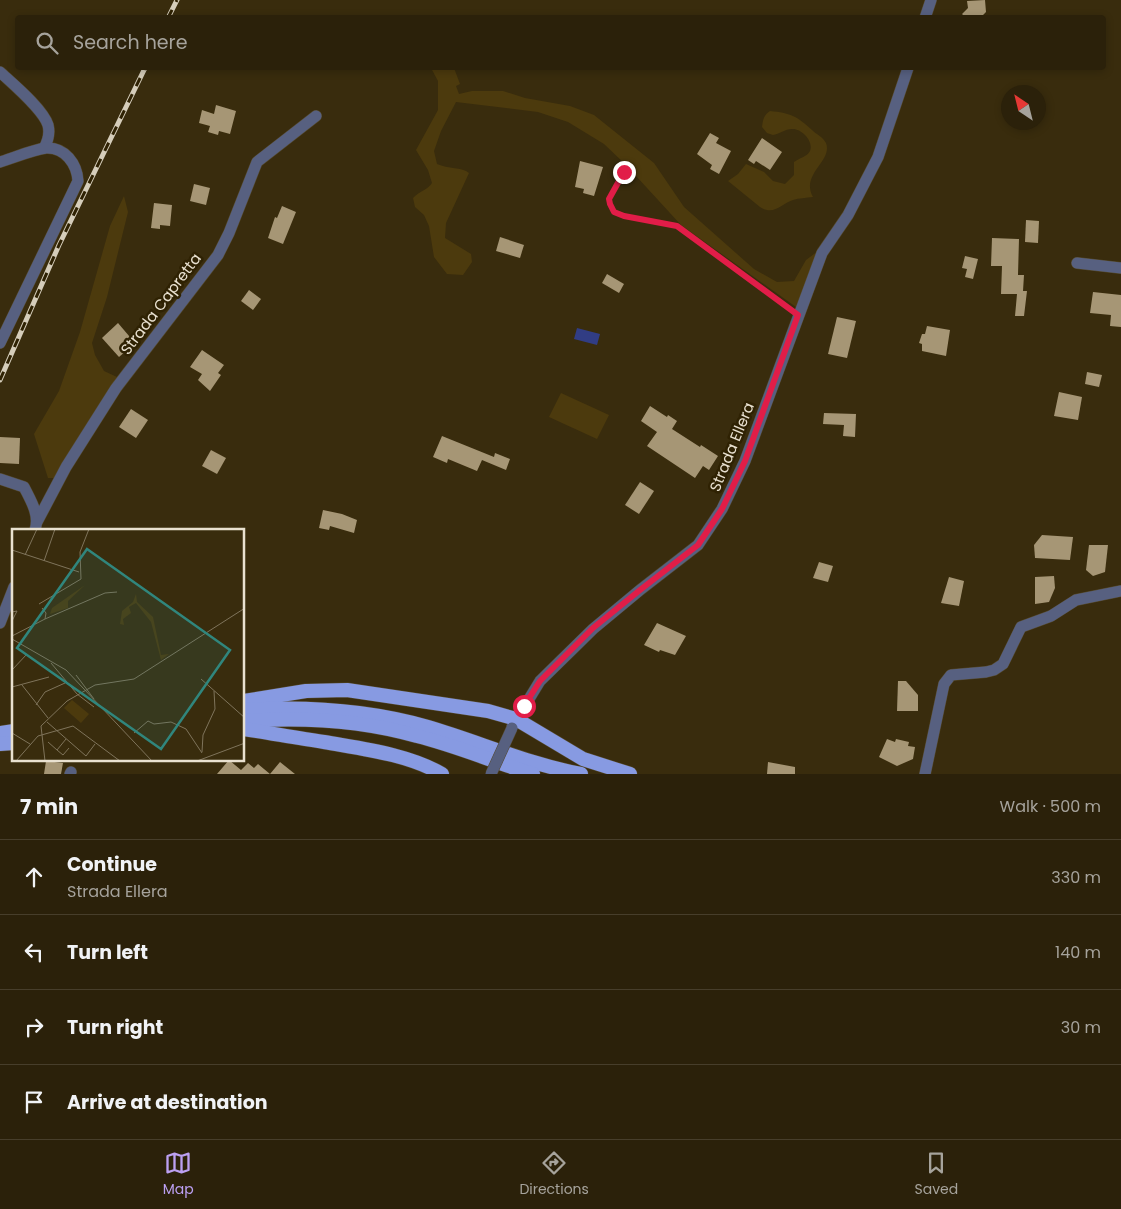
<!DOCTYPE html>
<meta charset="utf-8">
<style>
body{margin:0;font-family:Poppins,sans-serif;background:#332913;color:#f1f3f6}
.compass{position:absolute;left:1001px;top:85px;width:45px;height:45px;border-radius:50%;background:#2b210a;box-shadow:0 2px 8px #0003;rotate:325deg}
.stop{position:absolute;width:15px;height:15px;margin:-11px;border:4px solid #e11d48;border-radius:50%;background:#fff}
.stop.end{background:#e11d48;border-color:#fff;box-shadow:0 1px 5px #0008}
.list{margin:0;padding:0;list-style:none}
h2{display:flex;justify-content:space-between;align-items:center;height:65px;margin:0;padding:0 20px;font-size:21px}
h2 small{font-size:16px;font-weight:400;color:#a6a39c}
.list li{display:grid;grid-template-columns:32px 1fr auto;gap:15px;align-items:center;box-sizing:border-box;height:75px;padding:0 20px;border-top:1px solid #473e2b}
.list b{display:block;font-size:19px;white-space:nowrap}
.list p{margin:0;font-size:16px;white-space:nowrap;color:#a6a39c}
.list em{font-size:16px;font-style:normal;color:#a6a39c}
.icon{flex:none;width:28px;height:28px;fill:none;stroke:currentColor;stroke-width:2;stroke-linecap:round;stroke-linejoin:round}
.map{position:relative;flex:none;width:1121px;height:774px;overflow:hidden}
.search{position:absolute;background:#2b210a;box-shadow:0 2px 8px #0003;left:15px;right:15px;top:15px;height:55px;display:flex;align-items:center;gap:12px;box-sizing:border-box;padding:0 18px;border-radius:5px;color:#a6a39c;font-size:19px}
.sheet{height:365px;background:#2b210a}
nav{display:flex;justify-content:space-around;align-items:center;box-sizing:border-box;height:70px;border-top:1px solid #473e2b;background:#2b210a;font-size:14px;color:#a6a39c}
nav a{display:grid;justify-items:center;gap:2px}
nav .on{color:#bca0f2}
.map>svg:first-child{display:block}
.green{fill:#4c3a0d}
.water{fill:#313d84}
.building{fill:#a69675}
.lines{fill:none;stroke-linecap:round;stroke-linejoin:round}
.minor-casing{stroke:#55492c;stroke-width:12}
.trunk-casing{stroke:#55492c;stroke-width:15}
.path{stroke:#7d7258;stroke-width:2;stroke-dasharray:4 2.5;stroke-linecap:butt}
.minor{stroke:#576080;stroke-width:11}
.trunk{stroke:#879ae2;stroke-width:14}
.rail-casing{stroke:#d5cdba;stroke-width:5}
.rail{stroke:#2f2203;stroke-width:3;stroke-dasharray:9;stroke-linecap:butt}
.minor-bridge-casing{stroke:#55492c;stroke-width:12;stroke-linecap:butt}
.minor-bridge{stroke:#576080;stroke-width:11}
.route{stroke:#e11d48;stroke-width:6}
.labels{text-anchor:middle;stroke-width:5;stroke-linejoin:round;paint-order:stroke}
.street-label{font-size:15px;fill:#e9e1d0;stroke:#2f2203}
.inset-road{fill:none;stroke:#7f745b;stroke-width:1}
.view{fill:#30867d;fill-opacity:0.15;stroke:#30867d;stroke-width:2.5}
.inset-edge{fill:none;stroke:#e9e1d0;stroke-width:2.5}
</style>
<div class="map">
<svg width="1121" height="774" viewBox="0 0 1121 774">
<rect width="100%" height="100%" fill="#392c0d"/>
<g class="green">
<path d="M431 68H454L460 84 456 86 459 94 472 91H503L525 98 570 106 594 115 654 163 684 207 754 269 777 282 794 281 806 260 818 251 796 307 681 225 625 164 604 144 568 122 538 112 456 102 441 131 434 151 437 164C448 169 462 167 469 173L446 223 445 238 471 254 472 262 463 275 447 274 434 257 429 226 424 215 415 207 413 198C419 191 428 190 432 183L428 170 416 150 438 110V81Z"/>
<path d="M770 111C790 113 797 116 812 130 816 134 823 137 826 143 833 161 800 174 813 197 806 198 799 198 793 200 781 204 774 216 760 207L728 181 738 174 746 164 764 172 773 181 785 184 794 175V162C799 158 807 157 810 151 814 141 801 128 792 129 785 129 779 134 773 135L767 133 762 127C763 119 764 115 770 111Z"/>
<path d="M124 196 128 212 107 297 92 343 95 355 104 371 117 377 55 478H48L34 434 59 391 80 332 110 226Z"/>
<path d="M561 393 609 415 597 439 549 417Z"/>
</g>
<path class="water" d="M577 328 600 334 597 345 574 339Z"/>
<g class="building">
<path d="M985 0 986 12 980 18H966L962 14 968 8 967 1Z"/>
<path d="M216 105 236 111 230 134 219 131 218 135 208 132 210 126 199 123 202 110 214 114Z"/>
<path d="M710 133 719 138 716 143 731 151 719 174 710 169 712 165 697 154Z"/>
<path d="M762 138 782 152 770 170 756 161 754 164 748 160Z"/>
<path d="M580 161 603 167 594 196 583 193 584 189 575 187Z"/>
<path d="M194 184 210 188 206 205 190 201Z"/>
<path d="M154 203 172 205 170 226 160 225V229L151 228Z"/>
<path d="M282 206 296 212 283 244 268 238 275 217 277 218Z"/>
<path d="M1026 220 1039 221 1038 243 1025 242Z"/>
<path d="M500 237 524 245 520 258 496 251Z"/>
<path d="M992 238 1019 239 1018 275H1024L1023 291H1027L1024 316H1015L1017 294H1001L1002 266H991Z"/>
<path d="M965 256 978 259 973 279 965 277 967 269 962 268Z"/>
<path d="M607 274 624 284 619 293 602 283Z"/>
<path d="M249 290 261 299 253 310 241 301Z"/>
<path d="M1093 292 1121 295V327L1110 326 1111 315 1090 313Z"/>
<path d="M837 317 856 321 847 358 828 354Z"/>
<path d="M118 323 135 343 119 357 102 338Z"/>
<path d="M927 326 950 330 946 356 922 351V344L919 343 922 334H925Z"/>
<path d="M202 350 224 365 218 373 221 375 210 391 198 380 202 374 190 367Z"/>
<path d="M1087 372 1102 375 1099 387 1085 384Z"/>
<path d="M1059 392 1082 397 1078 420 1054 416Z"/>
<path d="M650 406 667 417 668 415 677 421 672 429 700 447 701 445 718 456 709 470 703 466 695 478 647 446 657 432 641 421Z"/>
<path d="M131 409 148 420 136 438 119 427Z"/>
<path d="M824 413 856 414 855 437 843 436 844 425 823 424Z"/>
<path d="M442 436 494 457 495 453 510 459 506 470 482 460 477 471 448 459 447 463 433 457Z"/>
<path d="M0 437 20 438 19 464 0 463Z"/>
<path d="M211 450 226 458 217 474 202 466Z"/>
<path d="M640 482 654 491 639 514 625 505Z"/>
<path d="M323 510 342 514 357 520 354 533 330 526 329 530 319 528Z"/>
<path d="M1042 535 1073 537 1070 560 1035 558 1034 545Z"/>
<path d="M1089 545H1108L1105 572 1093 576 1086 570Z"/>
<path d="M819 562 833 566 828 582 813 578Z"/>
<path d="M1054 576 1055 588 1049 602 1035 604V577Z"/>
<path d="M949 577 964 581 959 606 941 603Z"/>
<path d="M657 623 686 636 675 655 660 650 659 652 644 645Z"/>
<path d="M898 681H906L918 695V711H897Z"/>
<path d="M887 739 895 742 896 739 909 742 908 746 915 747 913 759 897 766 879 757Z"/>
<path d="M229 760 241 770 248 763 254 768 258 764 270 774 280 762 295 774H217Z"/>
<path d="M46 761 63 763 61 774H44Z"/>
<path d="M768 762 795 767V774H767Z"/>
</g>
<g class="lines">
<g class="minor-casing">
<g id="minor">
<path d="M925 18 931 0"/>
<path d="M0 72C13 84 43 109 48 125 50 133 48 141 44 148"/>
<path d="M0 162C14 158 31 150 46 148 65 147 77 164 78 181L0 343"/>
<path d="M1077 263 1121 268"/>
<path d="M0 479 24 487C31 501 40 515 35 530"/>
<path d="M37 522 66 467 116 388 218 255 229 233 257 162 316 116"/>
<path d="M0 623 14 587"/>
<path d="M512 727 540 681 593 629 640 590 698 545 722 509 745 461 822 253 848 215 878 157 908 68"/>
<path d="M70 774 71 772"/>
<path d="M925 774 944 684 951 675 986 672 994 670 1003 664 1021 627 1051 616 1076 600 1121 591"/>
</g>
</g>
<g class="trunk-casing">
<g id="trunk">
<path d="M244 701 306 691 347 690 488 711 516 719 583 759 630 774"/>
<path d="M244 710C306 706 368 710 428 727 479 742 528 764 581 774"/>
<path d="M244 721C302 717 361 720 417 736 457 746 494 762 533 774"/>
<path d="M244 729C270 733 297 738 324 742 363 749 407 754 442 774"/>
<path d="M0 733 14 731"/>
<path d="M0 744 14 743"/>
</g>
</g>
<path class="path" d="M624 172 609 199V205L614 212 624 216 677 226 790 309"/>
<use href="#minor" class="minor"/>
<use href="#trunk" class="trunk"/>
<g class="rail-casing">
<g id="rail">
<path d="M168 18 177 0"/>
<path d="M0 380 59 245 145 68"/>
</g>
</g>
<use href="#rail" class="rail"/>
<g class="minor-bridge-casing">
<path id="minor-bridge" d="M491 774 512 728"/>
</g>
<use href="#minor-bridge" class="minor-bridge"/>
</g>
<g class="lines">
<path class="route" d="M524 706 540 681 593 628 640 590 698 545 722 509 745 461 798 315 677 226 624 216 614 212 610 204 609 199 624 172"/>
</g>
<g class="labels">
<g class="street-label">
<text transform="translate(161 304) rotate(-53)" y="5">Strada Capretta</text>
<text transform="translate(732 447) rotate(-68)" y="5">Strada Ellera</text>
</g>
</g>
<g transform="translate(12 529)">
<rect width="232" height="232" fill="#392c0d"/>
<path d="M73 56 56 72V79L38 85 40 79ZM124 65 125 73 141 88 149 126 157 125 149 131 139 93 124 74 117 78 119 84 111 90 112 96 108 95 110 82 121 73ZM60 171 77 185 69 194 52 179Z" fill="#4c3a0d"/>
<path class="inset-road" d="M0 21 67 43M13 26 25 0M32 32 43 0M27 75 69 50 68 23 77 0M0 83 5 82 0 92M33 90 93 64 105 63M0 107 33 90 34 84 30 79M0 110 54 141 140 232M39 134 65 165 82 178M0 141 15 125M64 146 82 170M189 150 233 189M10 156 36 189M0 158 37 148M24 176 33 163 53 154M35 193 74 227 83 215M0 204 18 215M122 204 136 192 142 195 159 193 174 200 190 224M36 213 45 221 54 210M45 221 51 226 57 219M190 223 191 206 203 180 202 162M4 232 26 207 61 197 108 232M33 232 29 197 55 172 83 156 122 150 233 79M185 232 233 214"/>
<path class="view" d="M75 20 218 121 149 220 5 119Z"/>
<rect width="232" height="232" class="inset-edge"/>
</g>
</svg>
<svg class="compass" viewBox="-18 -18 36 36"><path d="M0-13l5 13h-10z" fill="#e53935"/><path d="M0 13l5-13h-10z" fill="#a6a39c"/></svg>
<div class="stop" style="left:524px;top:706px"></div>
<div class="stop end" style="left:624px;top:172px"></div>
<div class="search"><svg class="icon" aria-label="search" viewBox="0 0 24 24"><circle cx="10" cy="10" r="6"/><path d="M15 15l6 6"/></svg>Search here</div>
</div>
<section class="sheet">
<h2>7 min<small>Walk · 500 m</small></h2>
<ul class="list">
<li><svg class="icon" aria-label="ahead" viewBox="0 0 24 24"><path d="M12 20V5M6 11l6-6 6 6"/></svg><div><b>Continue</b><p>Strada Ellera</p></div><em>330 m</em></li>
<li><svg class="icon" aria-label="left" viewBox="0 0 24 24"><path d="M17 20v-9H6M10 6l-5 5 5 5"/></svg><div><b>Turn left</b></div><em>140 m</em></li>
<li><svg class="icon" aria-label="right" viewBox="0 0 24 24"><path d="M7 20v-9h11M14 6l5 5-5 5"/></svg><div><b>Turn right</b></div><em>30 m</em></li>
<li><svg class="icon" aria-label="arrive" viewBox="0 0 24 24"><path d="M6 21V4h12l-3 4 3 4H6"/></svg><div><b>Arrive at destination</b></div></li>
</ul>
</section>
<nav>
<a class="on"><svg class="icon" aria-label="map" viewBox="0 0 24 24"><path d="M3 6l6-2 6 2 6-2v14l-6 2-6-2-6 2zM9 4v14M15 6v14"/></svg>Map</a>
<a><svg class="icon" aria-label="directions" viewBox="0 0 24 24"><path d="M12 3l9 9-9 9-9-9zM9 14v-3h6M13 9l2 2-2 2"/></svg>Directions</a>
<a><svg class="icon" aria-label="saved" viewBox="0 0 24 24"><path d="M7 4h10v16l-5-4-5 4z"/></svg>Saved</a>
</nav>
